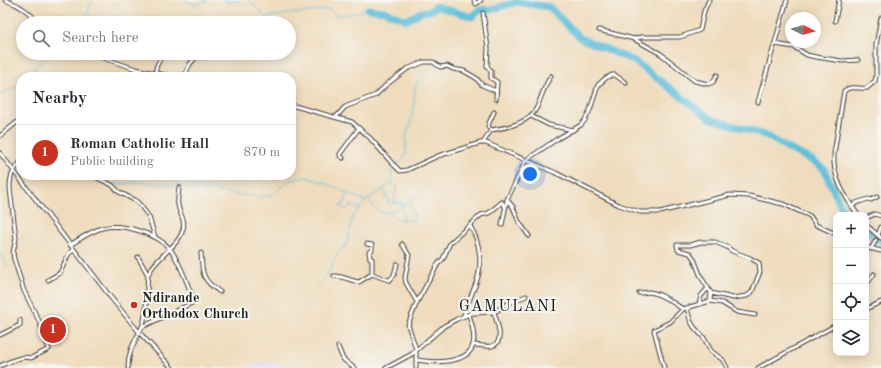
<!DOCTYPE html>
<meta charset="utf-8">
<style>
body{margin:0;font-family:"Old Standard TT",serif;background:#f2f2f3;color:#2b2b33}
.controls{position:absolute;right:12px;bottom:12px;display:grid;overflow:hidden;border-radius:8px;box-shadow:0 2px 10px #0003}
.controls button{width:36px;height:36px;display:grid;place-items:center;padding:0;border:0;border-bottom:1px solid #e1e1e2;background:#fff;color:#2b2b33;font:20px sans-serif}
.compass{position:absolute;left:785px;top:12px;width:36px;height:36px;border-radius:50%;background:#fff;box-shadow:0 2px 10px #0003;rotate:96deg}
.you{position:absolute;left:530px;top:174px;width:14px;height:14px;margin:-10px;border:3px solid #fff;border-radius:50%;background:#1a73e8;box-shadow:0 0 0 6px #1a73e833}
.badge{display:grid;place-items:center;width:26px;height:26px;border-radius:50%;background:#c8321e;color:#fff;font-size:13px;font-weight:700}
.pin{position:absolute;translate:-50% -50%;border:2px solid #fff;box-shadow:0 1px 4px #0006}
.list{margin:0;padding:0;list-style:none}
h2{display:flex;justify-content:space-between;align-items:center;height:52px;margin:0;padding:0 16px;font-size:17px}
h2 small{font-size:13px;font-weight:400;color:#7c7c81}
.list li{display:grid;grid-template-columns:26px 1fr auto;gap:12px;align-items:center;box-sizing:border-box;height:56px;padding:0 16px;border-top:1px solid #e1e1e2}
.list b{display:block;font-size:15px;white-space:nowrap}
.list p{margin:0;font-size:13px;white-space:nowrap;color:#7c7c81}
.list em{font-size:13px;font-style:normal;color:#7c7c81}
.icon{flex:none;width:22px;height:22px;fill:none;stroke:currentColor;stroke-width:2;stroke-linecap:round;stroke-linejoin:round}
.map{position:relative;flex:none;width:881px;height:368px;overflow:hidden}
.search{position:absolute;background:#fff;box-shadow:0 2px 10px #0003;left:16px;top:16px;width:280px;height:44px;display:flex;align-items:center;gap:10px;box-sizing:border-box;padding:0 14px;border-radius:22px;color:#7c7c81;font-size:15px}
.panel{position:absolute;background:#fff;box-shadow:0 2px 10px #0003;left:16px;top:72px;width:280px;height:108px;border-radius:16px}
.map>svg:first-child{display:block}
.built{fill:#dfd5f5}
.lines{fill:none;stroke-linecap:round;stroke-linejoin:round}
.stream{stroke:#5ec1dc;stroke-width:1}
.river{stroke:#5ec1dc;stroke-width:7}
.minor-casing{stroke:#3c3934;stroke-width:5}
.minor{stroke:#fff;stroke-width:3}
.poi-dot{fill:#c8321e;stroke:#f6f6f2;stroke-width:1.5}
.labels{text-anchor:middle;stroke-width:4;stroke-linejoin:round;paint-order:stroke}
.poi-label{font-size:14px;font-weight:bold;fill:#1c1c1c;stroke:#f6f6f2;text-anchor:start}
.quarter-label{font-size:16px;letter-spacing:1px;fill:#1c1c1c;stroke:#f6f6f2}
</style>
<div class="map">
<svg width="881" height="368" viewBox="0 0 881 368">
<rect width="100%" height="100%" fill="#f6f6f2"/>
<filter id="ink" filterUnits="userSpaceOnUse"><feTurbulence type="fractalNoise" baseFrequency=".025" numOctaves="2"/><feDisplacementMap in="SourceGraphic" scale="8" xChannelSelector="R" yChannelSelector="G"/><feConvolveMatrix kernelMatrix="1 2 1 2 8 2 1 2 1" color-interpolation-filters="sRGB"/></filter>
<filter id="wash" filterUnits="userSpaceOnUse"><feTurbulence type="fractalNoise" baseFrequency=".012" numOctaves="4" result="noise"/><feDisplacementMap in="SourceGraphic" scale="16" xChannelSelector="R" yChannelSelector="G"/><feGaussianBlur stdDeviation="0.9" result="paint"/><feColorMatrix in="noise" values="0 0 0 0 0 0 0 0 0 0 0 0 0 0 0 0 0 1.4 0 .05"/><feComposite in="paint" operator="in"/></filter>
<g filter="url(#wash)">
<rect width="100%" height="100%" fill="#efdcbc"/>
<path class="built" d="M265 362 284 366V368H243Z"/>
<g class="lines">
<g class="stream">
<path d="M186 0 195 5 207 0"/>
<path d="M225 0 230 2 240 0"/>
<path d="M249 0 266 17 330 9 336 15C346 16 358 12 368 9"/>
<path d="M85 23 90 4 94 0"/>
<path d="M27 77 40 62 50 53"/>
<path d="M0 95C7 90 14 89 21 84"/>
<path d="M397 164 403 160 406 153V136L410 126 414 105 415 87 419 80 425 74"/>
<path d="M392 182 394 186H398L394 199 396 203"/>
<path d="M113 185 139 182 206 189 233 194 265 197 273 195 287 181 306 177 325 183 365 201 368 199C371 203 375 209 379 211 393 219 418 194 427 184"/>
<path d="M383 191 386 193V198H388V203H400L401 201 402 205"/>
<path d="M347 194 344 204 340 206 346 210 351 205 358 208"/>
<path d="M369 199 389 185 392 181 391 171 393 168"/>
<path d="M390 213 391 216C398 219 407 222 414 219V213L409 203"/>
<path d="M402 220 403 206"/>
<path d="M0 253 8 267"/>
<path d="M317 288 332 268 331 266 336 256 346 245 348 238 353 216 365 202"/>
</g>
<g class="river">
<path d="M368 9 384 11 407 20C415 16 421 10 430 11L436 6 472 17 480 10 494 9 517 2 549 7 580 38 634 61 711 119 765 135 789 149 813 161 824 169 839 203 846 215"/>
<path d="M866 230 881 242"/>
</g>
</g>
</g>
<g filter="url(#ink)">
<g class="lines">
<g class="minor-casing">
<g id="minor">
<path d="M5 0C20 5 29 12 39 23"/>
<path d="M474 0 476 4 481 0"/>
<path d="M483 13 488 48 487 66 491 71V78L497 82 496 99"/>
<path d="M835 21 839 0"/>
<path d="M599 30 634 39 661 54 695 81 708 84 713 82 717 75"/>
<path d="M634 39 641 37H680L700 30 704 11 709 0"/>
<path d="M775 44 794 47 807 55 816 57 842 61 858 60"/>
<path d="M88 53 136 69 175 77"/>
<path d="M154 73 156 71C155 64 161 61 162 54L167 53"/>
<path d="M113 77 134 74 136 69"/>
<path d="M184 77 190 64 196 57H205"/>
<path d="M758 102 787 0"/>
<path d="M291 105 352 122 370 138 391 162 400 171 407 170 438 156 480 143H486L556 173 619 205 640 212H660L730 195 749 196 783 204 810 216 816 225 836 234"/>
<path d="M531 116 549 125 573 130"/>
<path d="M336 117 345 107 376 95 386 85 407 69 424 62H433L440 67 447 66 453 69 464 71 476 78 482 85 496 91"/>
<path d="M491 130C506 128 530 123 537 107 542 96 544 86 551 76"/>
<path d="M491 130 488 127 489 123 494 112"/>
<path d="M0 136 21 119"/>
<path d="M483 143 491 130"/>
<path d="M0 153 112 299 139 332 172 368"/>
<path d="M343 158 340 156V154L359 128"/>
<path d="M91 175 112 185 119 192 136 201 140 205 149 217 155 237"/>
<path d="M507 200 513 207 519 222 529 236"/>
<path d="M852 207 856 203 868 199 871 200 877 197"/>
<path d="M858 215C845 197 832 177 834 154L844 91C851 85 859 89 867 88L875 81 876 76V45L881 18"/>
<path d="M866 218 875 214 881 216"/>
<path d="M502 225 507 200 526 160 557 139 581 125 585 120 590 110 598 85 606 78 612 75H615L626 83"/>
<path d="M866 225 881 238"/>
<path d="M878 235 881 227"/>
<path d="M367 244 372 245V250L369 252 370 258 372 259V274"/>
<path d="M402 244 409 255 405 278 406 283 417 302"/>
<path d="M70 245C80 239 91 231 102 228 121 223 157 233 170 249 181 264 188 284 194 302L142 327"/>
<path d="M866 247 881 251"/>
<path d="M871 249 876 240"/>
<path d="M201 253C202 274 202 280 220 292"/>
<path d="M138 257 148 275"/>
<path d="M334 276C340 275 351 281 359 282L372 274 388 280H390L394 275 397 264"/>
<path d="M48 280 60 273 68 255 73 249"/>
<path d="M866 285 874 274"/>
<path d="M639 293C643 293 646 292 649 292 661 293 673 303 683 309"/>
<path d="M866 294V295"/>
<path d="M710 301 711 293 701 277 694 259 690 253 678 250 677 245H690L701 242H715L727 247 732 251 750 258 759 263 760 272 752 292 747 296 733 298 711 293"/>
<path d="M699 304 701 296 708 288"/>
<path d="M687 308 690 320 694 327 704 338 711 351 723 360 727 368"/>
<path d="M866 309 881 302"/>
<path d="M464 315C467 305 471 296 475 286 483 267 481 243 470 226"/>
<path d="M0 335 20 325V320"/>
<path d="M473 345C479 345 486 347 492 346 506 343 496 320 494 312"/>
<path d="M338 347 343 359 354 368"/>
<path d="M417 360C433 363 468 364 473 345 476 335 471 323 469 314"/>
<path d="M0 366C9 362 22 355 31 358L49 349 40 323 24 291 14 259 13 253 16 238 10 189C10 175 12 172 21 162"/>
<path d="M128 368C128 350 135 342 142 327 148 313 146 290 148 275 155 257 179 247 183 229 186 219 179 214 178 205 177 199 179 192 179 187"/>
<path d="M386 368 412 354 444 326 457 319 472 313 494 312 509 303 526 296"/>
<path d="M416 368V349L408 325 417 302 438 264 443 259 450 243 481 215 489 213 502 202 505 207"/>
<path d="M664 368 654 330 670 322 683 309 710 301 722 303 737 312 755 315"/>
<path d="M758 368 836 325"/>
</g>
</g>
<use href="#minor" class="minor"/>
</g>
</g>
<circle class="poi-dot" cx="134" cy="305" r="4"/>
<g class="labels">
<g class="poi-label">
<text x="142" y="302">Ndirande<tspan x="142" dy="16">Orthodox Church</tspan></text>
</g>
<g class="quarter-label">
<text x="508" y="311">GAMULANI</text>
</g>
</g>
</svg>
<div class="controls">
<button>+</button>
<button>−</button>
<button><svg class="icon" aria-label="locate" viewBox="0 0 24 24"><circle cx="12" cy="12" r="6"/><path d="M12 2v4M12 18v4M2 12h4M18 12h4"/></svg></button>
<button><svg class="icon" aria-label="layers" viewBox="0 0 24 24"><path d="M12 4l9 5-9 5-9-5zM3 14l9 5 9-5"/></svg></button>
</div>
<svg class="compass" viewBox="-18 -18 36 36"><path d="M0-13l5 13h-10z" fill="#e53935"/><path d="M0 13l5-13h-10z" fill="#7c7c81"/></svg>
<div class="you"></div>
<div class="pin badge" style="left:53px;top:330px">1</div>
<div class="search"><svg class="icon" aria-label="search" viewBox="0 0 24 24"><circle cx="10" cy="10" r="6"/><path d="M15 15l6 6"/></svg>Search here</div>
<section class="panel">
<h2>Nearby<small></small></h2>
<ul class="list">
<li><span class="badge">1</span><div><b>Roman Catholic Hall</b><p>Public building</p></div><em>870 m</em></li>
</ul>
</section>
</div>
